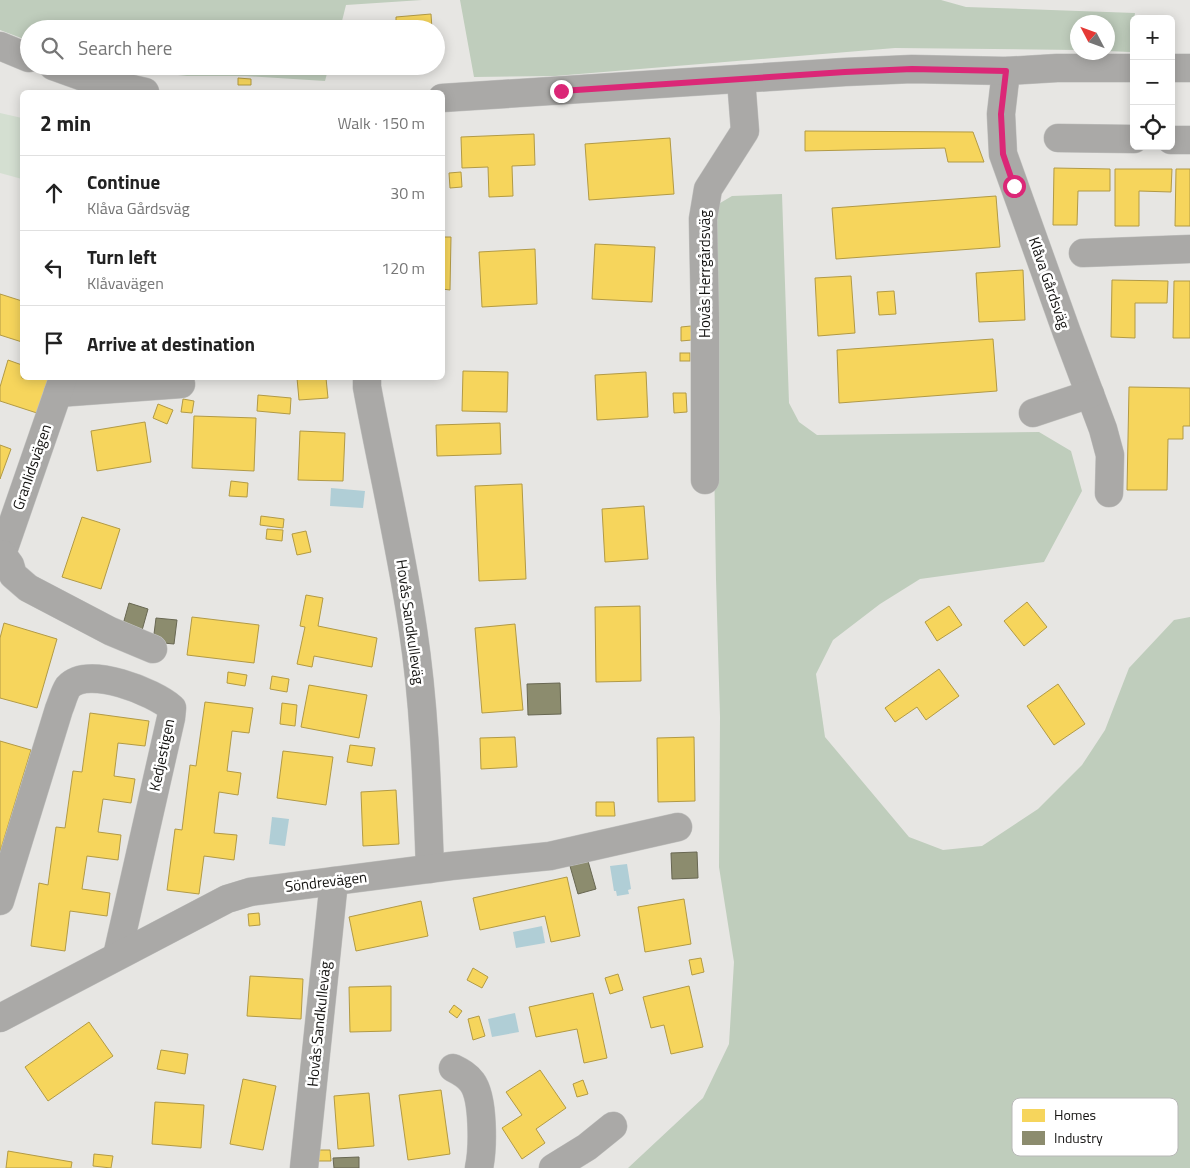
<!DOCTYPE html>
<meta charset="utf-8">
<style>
body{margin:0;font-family:"Titillium Web",sans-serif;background:#f2f2f2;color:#222}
.controls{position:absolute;right:15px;top:15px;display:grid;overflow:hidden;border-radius:8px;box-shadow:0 2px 12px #0003}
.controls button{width:45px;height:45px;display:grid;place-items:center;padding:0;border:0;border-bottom:1px solid #e0e0e0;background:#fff;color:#222;font:25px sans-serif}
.compass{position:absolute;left:1070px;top:15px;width:45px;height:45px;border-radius:50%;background:#fff;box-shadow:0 2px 12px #0003;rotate:311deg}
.stop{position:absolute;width:15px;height:15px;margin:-11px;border:4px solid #db2777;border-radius:50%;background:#fff}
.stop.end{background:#db2777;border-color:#fff;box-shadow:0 1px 5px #0008}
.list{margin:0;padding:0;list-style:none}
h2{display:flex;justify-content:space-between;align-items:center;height:65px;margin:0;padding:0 20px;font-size:21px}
h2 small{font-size:16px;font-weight:400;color:#767676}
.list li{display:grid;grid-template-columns:32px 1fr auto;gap:15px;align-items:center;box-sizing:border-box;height:75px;padding:0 20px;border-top:1px solid #e0e0e0}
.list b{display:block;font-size:19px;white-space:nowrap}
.list p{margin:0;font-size:16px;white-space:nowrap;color:#767676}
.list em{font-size:16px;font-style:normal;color:#767676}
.icon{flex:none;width:28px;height:28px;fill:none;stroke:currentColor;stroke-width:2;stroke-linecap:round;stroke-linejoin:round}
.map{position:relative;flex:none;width:1190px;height:1168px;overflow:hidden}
.search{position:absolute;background:#fff;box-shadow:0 2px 12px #0003;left:20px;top:20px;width:425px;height:55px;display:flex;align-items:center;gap:12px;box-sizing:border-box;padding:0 18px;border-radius:28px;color:#767676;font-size:19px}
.panel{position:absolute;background:#fff;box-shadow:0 2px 12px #0003;left:20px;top:90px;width:425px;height:290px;border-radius:8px}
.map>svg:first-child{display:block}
.green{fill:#d4dfd1}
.forest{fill:#bfcdbc}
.water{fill:#b0ced6}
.homes{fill:#f6d55c;stroke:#b29a45}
.industry{fill:#8c8c6e;stroke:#686752}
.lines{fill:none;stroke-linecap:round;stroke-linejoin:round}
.minor-casing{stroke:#c4c4c2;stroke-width:29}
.minor{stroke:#aaa9a7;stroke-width:28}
.route{stroke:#db2777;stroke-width:6}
.labels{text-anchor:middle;stroke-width:5;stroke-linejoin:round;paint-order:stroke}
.street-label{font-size:15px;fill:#131210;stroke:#fff}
.key{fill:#fff;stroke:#b8b8b7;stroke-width:1}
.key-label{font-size:14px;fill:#131210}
</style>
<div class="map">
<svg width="1190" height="1168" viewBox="0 0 1190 1168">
<rect width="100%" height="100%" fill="#e7e6e3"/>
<path class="green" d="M0 113 22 118V179L0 173Z"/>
<g class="forest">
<path d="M0 0H422L346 5 340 29H29V41L0 30Z"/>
<path d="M460 0H941L966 7 1135 13 1130 52 1108 51V22H1078L1077 50 895 48 555 76 474 77Z"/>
<path d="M114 66H329L325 81 246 76H187L132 70Z"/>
<path d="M782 194 789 403 799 422 817 435 1039 432 1071 451 1082 491 1044 562 920 579 880 604 833 640 816 674 825 737 909 837 943 850 982 846 1038 809 1082 765 1105 730 1129 668 1174 620 1190 617V1168H628L703 1098 729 1044 734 962 719 867 720 717 716 579 710 209 732 196Z"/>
</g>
<g class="water">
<path d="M331 488 365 491 363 508 330 506Z"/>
<path d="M272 817 289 819 285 846 269 844Z"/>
<path d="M627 864 631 889 628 890 629 894 617 896 616 891H614L610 866Z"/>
<path d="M542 926 545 943 516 948 513 932Z"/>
<path d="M515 1013 519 1032 492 1037 488 1019Z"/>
</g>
<g class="homes">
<path d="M431 14 432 29H396V17Z"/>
<path d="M398 66H434V68L399 71Z"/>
<path d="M238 78 251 79V85H238Z"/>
<path d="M805 131 973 132 984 162H948L945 148 805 151Z"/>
<path d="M534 134 535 165 512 166 513 196 489 197 488 167 462 168 461 137Z"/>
<path d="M670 138 674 194 589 200 585 144Z"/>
<path d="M1054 168 1110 169V191H1078L1077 225H1053Z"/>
<path d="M1115 169H1172L1171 192 1139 191V226H1115Z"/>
<path d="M1176 169H1190V226H1175Z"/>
<path d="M461 172 462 187 450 188 449 173Z"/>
<path d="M996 196 1000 247 836 259 832 208Z"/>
<path d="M442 237H451L450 290 442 289Z"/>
<path d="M595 244 655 247 652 302 592 299Z"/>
<path d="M535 249 537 304 482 307 479 252Z"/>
<path d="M1023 270 1025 320 979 322 976 273Z"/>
<path d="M851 276 855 333 818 336 815 278Z"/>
<path d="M1112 280 1168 281 1167 303H1135V338L1111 337Z"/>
<path d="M1174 281H1190V338H1173Z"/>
<path d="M894 291 896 314 879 315 877 292Z"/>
<path d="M0 294 22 301V342L0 335Z"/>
<path d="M691 326 692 340 681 341V327Z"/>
<path d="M993 339 997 391 839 403 837 350Z"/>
<rect x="680" y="353" width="10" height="8"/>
<path d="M8 360 22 365V378H52L40 414 0 401V387Z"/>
<path d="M463 371 508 372 507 412 462 411Z"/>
<path d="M646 372 648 417 597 420 595 375Z"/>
<path d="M297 378H326L328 398 299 400Z"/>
<path d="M1129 387 1190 388V426H1183V439H1168L1167 490H1127Z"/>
<path d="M673 393H686L687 412 674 413Z"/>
<path d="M258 395 291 398 290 414 257 411Z"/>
<path d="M183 399 194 401 192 413 181 412Z"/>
<path d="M158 404 173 410 167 424 153 418Z"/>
<path d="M194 416 256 418 254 471 192 468Z"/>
<path d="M145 422 151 462 97 471 91 431Z"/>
<path d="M500 423 501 454 437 456 436 425Z"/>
<path d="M300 431 345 433 343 481 298 480Z"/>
<path d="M0 445 11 449 0 479Z"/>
<path d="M231 481 248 483 247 497 229 496Z"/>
<path d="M522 484 526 579 479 581 475 486Z"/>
<path d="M644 506 648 559 605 562 602 509Z"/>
<path d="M261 516 284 519 283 528 260 525Z"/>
<path d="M82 517 120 529 101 589 62 577Z"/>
<path d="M267 529 283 530 282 541 266 539Z"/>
<path d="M306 531 311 552 297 555 292 534Z"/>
<path d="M306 595 323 598 318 626 377 638 372 667 314 656 312 667 297 664 305 627 300 626Z"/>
<path d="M1027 602 1047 627 1024 646 1004 621Z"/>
<path d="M640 606 641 681 596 682 595 607Z"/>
<path d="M949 606 962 625 937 641 925 622Z"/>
<path d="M192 617 259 625 254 663 187 655Z"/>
<path d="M4 623 57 639 37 708 0 698V638Z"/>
<path d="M515 624 523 710 482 713 475 628Z"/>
<path d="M939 669 959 696 926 720 917 707 895 722 885 708Z"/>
<path d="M228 672 247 675 245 686 227 683Z"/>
<path d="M272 676 289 679 287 692 270 689Z"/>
<path d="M1058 684 1085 724 1054 745 1027 706Z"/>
<path d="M309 685 367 695 359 738 301 727Z"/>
<path d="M205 702 253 708 249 733 232 731 227 771 241 773 238 795 219 792 214 833 237 835 234 860 204 856 199 894 167 890 175 829 182 830 190 765 196 766Z"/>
<path d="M282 703 297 705 295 726 280 724Z"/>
<path d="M90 713 149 721 145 746 118 743 114 776 135 779 131 803 103 799 98 832 121 835 118 860 87 856 82 889 110 893 107 916 70 911 65 951 31 946 39 883 48 885 56 827 65 828 73 771 82 772Z"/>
<path d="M515 737 517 767 481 769 480 738Z"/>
<path d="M694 737 695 801 658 802 657 738Z"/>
<path d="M0 741 31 750 0 852Z"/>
<path d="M350 745 375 748 372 766 347 762Z"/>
<path d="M283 751 333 757 326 805 277 798Z"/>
<path d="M396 790 399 844 363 846 361 792Z"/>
<path d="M596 802H614L615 816H596Z"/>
<path d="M567 877 580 936 551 942 545 916 480 930 473 898Z"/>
<path d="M684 899 691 944 645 952 638 907Z"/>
<path d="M421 901 428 936 356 951 349 917Z"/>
<path d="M259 913 260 925 249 926 248 914Z"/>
<path d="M701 958 704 972 692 975 689 960Z"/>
<path d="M473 968 488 977 482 988 467 980Z"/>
<path d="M618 974 623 990 610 994 605 978Z"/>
<path d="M250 976 303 979 301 1019 247 1016Z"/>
<path d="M391 986V1031L350 1032 349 987Z"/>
<path d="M689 986 703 1047 671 1054 664 1025 651 1028 643 997Z"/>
<path d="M593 993 607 1058 584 1063 577 1029 536 1037 529 1007Z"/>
<path d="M454 1005 462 1011 457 1018 449 1012Z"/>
<path d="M479 1016 485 1036 473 1040 468 1019Z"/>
<path d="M89 1022 113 1056 48 1101 25 1067Z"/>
<path d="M161 1050 188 1054 185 1074 157 1069Z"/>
<path d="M540 1070 566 1108 536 1129 545 1143 522 1159 502 1128 522 1115 506 1092Z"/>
<path d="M243 1079 276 1086 263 1150 230 1144Z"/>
<path d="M583 1080 588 1094 577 1097 573 1084Z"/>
<path d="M441 1090 450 1154 408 1160 399 1095Z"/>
<path d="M369 1093 374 1146 338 1149 334 1096Z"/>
<path d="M155 1102 204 1105 201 1148 152 1144Z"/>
<path d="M318 1150H330L331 1161H318Z"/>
<path d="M8 1151 72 1162 71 1168H6Z"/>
<path d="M94 1154 113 1156 111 1168 93 1166Z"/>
</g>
<g class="industry">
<path d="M129 603 148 609 141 634 122 628Z"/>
<path d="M156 618 177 620 174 644 153 642Z"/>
<path d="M560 683 561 714 528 715 527 684Z"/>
<path d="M697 852 698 878 672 879 671 853Z"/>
<path d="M588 861 596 889 578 894 570 866Z"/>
<path d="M359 1157V1168H334L333 1158Z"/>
</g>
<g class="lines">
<g class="minor-casing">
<g id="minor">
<path d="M0 46 29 58"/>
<path d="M53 66 92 80 145 92"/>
<path d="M1171 68H1190"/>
<path d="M1006 71 1001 114 1003 154 1067 333 1103 429 1110 455 1109 493"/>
<path d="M442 98 845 72 912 69 1006 71 1057 68H1134"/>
<path d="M1058 138 1134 139"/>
<path d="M1171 140H1190"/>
<path d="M1083 253 1190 249"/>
<path d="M367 378V387C382 468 401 548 413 630 425 709 427 789 430 869"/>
<path d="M58 393 181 384"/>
<path d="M1033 413 1090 394"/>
<path d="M705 480V319L703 219 708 189 745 131 741 79"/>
<path d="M0 554H2L63 378"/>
<path d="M2 554 10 565 13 575 28 588 110 631 153 649"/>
<path d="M0 901 59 709C62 702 64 693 68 687 88 665 154 692 172 708L171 718 117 956"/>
<path d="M0 1018 227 899 250 892 451 866 550 856 678 827"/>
<path d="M453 1068C461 1072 467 1075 472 1082 484 1098 483 1149 479 1168"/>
<path d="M304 1168 334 881"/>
<path d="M553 1168 587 1147 613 1126"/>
</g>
</g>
<use href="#minor" class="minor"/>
</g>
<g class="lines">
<path class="route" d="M561 91 845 72 912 69 1006 71 1001 114 1003 154 1014 186"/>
</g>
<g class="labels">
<g class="street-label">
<text transform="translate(705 274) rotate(-90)" y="5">Hovås Herrgårdsväg</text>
<text transform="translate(1049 283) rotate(71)" y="5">Klåva Gårdsväg</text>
<text transform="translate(32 467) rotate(-71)" y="5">Granlidsvägen</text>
<text transform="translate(410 622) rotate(82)" y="5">Hovås Sandkulleväg</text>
<text transform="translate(162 755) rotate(-78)" y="5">Kedjestigen</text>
<text transform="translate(326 882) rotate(-7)" y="5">Söndrevägen</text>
<text transform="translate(319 1024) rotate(-84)" y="5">Hovås Sandkulleväg</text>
</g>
</g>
<rect x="1012" y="1098" width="166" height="58" rx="8" class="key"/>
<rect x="1022" y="1109" width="23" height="13" fill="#f6d55c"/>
<rect x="1022" y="1131" width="23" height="14" fill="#8c8c6e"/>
<g class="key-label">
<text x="1054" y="1120">Homes</text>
<text x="1054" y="1143">Industry</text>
</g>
</svg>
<div class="controls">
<button>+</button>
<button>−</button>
<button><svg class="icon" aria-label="locate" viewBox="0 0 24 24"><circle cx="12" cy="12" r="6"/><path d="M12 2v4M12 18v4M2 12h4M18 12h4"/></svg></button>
</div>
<svg class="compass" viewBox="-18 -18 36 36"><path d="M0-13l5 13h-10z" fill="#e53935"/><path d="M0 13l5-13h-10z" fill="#767676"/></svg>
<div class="stop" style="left:1014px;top:186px"></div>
<div class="stop end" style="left:561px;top:91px"></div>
<div class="search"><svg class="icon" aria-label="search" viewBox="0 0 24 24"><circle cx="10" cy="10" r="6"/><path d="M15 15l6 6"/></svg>Search here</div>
<section class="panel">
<h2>2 min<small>Walk · 150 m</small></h2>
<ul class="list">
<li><svg class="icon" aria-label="ahead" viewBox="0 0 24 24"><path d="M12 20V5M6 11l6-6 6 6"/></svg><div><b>Continue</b><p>Klåva Gårdsväg</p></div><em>30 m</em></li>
<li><svg class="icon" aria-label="left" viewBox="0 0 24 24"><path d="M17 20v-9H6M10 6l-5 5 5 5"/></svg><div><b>Turn left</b><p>Klåvavägen</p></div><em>120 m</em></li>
<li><svg class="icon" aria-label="arrive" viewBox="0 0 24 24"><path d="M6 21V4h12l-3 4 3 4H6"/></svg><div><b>Arrive at destination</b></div></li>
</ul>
</section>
</div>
